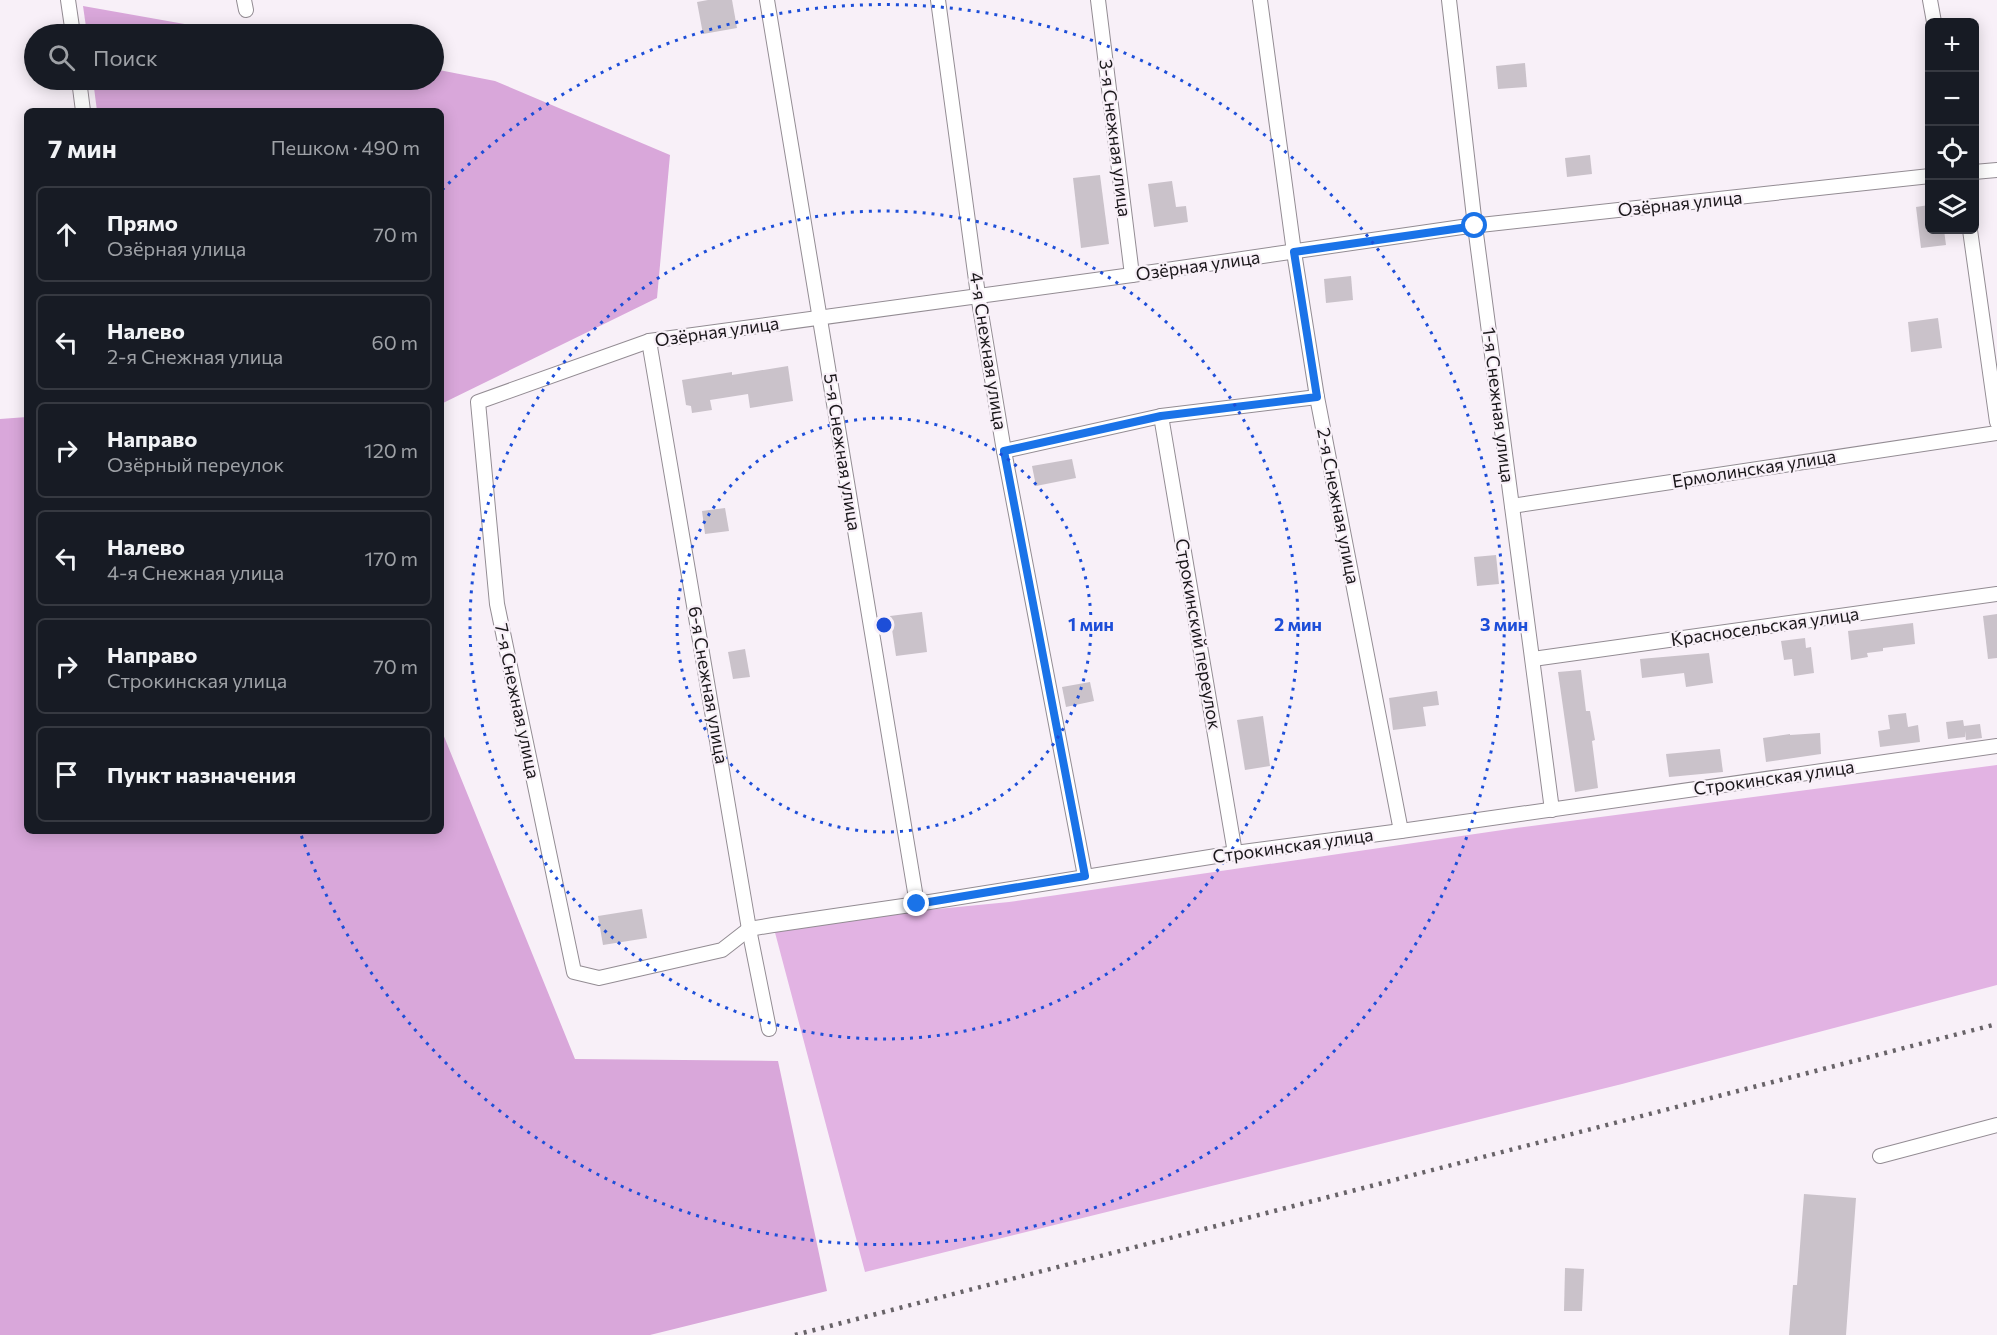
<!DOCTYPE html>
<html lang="ru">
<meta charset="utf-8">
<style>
body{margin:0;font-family:Commissioner,sans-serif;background:#20242c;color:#f1f3f6}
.controls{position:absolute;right:18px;top:18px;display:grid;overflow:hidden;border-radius:9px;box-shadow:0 3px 15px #0003}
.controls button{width:54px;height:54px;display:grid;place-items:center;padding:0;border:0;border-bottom:2px solid #363941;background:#171b24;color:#f1f3f6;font:30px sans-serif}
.stop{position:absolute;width:18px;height:18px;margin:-14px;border:4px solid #1a73e8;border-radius:50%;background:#fff}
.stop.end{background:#1a73e8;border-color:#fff;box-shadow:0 2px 6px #0008}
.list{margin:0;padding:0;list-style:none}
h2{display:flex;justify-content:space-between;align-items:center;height:78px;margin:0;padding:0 24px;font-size:26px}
h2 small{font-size:20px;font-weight:400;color:#9ea1a6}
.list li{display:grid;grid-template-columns:39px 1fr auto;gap:18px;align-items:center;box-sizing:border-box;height:96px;margin:0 12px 12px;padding:0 12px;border:2px solid #363941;border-radius:9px}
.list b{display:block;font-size:22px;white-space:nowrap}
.list p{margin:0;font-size:20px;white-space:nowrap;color:#9ea1a6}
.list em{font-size:20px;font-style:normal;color:#9ea1a6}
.icon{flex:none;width:33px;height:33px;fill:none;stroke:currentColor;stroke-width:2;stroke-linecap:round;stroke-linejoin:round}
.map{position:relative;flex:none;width:1997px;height:1335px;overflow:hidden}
.search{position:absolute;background:#171b24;box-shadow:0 3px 15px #0003;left:24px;top:24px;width:420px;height:66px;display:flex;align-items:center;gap:15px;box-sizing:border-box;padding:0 21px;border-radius:33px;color:#9ea1a6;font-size:22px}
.panel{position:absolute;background:#171b24;box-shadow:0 3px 15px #0003;left:24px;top:108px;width:420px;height:726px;border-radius:9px}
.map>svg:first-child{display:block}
.green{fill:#e2b3e3}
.forest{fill:#d9a7da}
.building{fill:#cac2ca}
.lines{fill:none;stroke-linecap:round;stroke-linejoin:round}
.street-casing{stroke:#938c93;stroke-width:16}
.street{stroke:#fff;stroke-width:14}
.rail{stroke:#686368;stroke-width:4.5;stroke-dasharray:3 6;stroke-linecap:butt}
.route{stroke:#1a73e8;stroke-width:8}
.ring{fill:none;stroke:#1d4ed8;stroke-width:3;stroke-dasharray:3 6}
.labels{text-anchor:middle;stroke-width:4.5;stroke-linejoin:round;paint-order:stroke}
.street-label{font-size:18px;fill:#1a171a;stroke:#f8f0f8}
.centre{fill:#1d4ed8;stroke:#f8f0f8;stroke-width:3}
.ring-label{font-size:18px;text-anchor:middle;font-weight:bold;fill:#1d4ed8;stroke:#f8f0f8;stroke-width:4.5;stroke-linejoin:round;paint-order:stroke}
</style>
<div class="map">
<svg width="1997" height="1335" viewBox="0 0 1997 1335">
<rect width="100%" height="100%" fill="#f8f0f8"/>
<path class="green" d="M1997 765V985L1622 1084 865 1272 773 925 1009 902 1516 828Z"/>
<g class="forest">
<path d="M83 6 241 34H87Z"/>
<path d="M434 69 495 81 670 155 657 298 441 404V111H97L93 80H434Z"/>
<path d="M27 417V831H441V729L575 1059 778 1061 827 1291 650 1335H0V419Z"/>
</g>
<g class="building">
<path d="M708 0H732L737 28 703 34 697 2Z"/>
<path d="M1525 63 1527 87 1498 89 1496 66Z"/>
<path d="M1590 155 1592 174 1567 177 1565 158Z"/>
<path d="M1100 175 1109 244 1081 248 1073 178Z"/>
<path d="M1172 181 1176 207 1186 206 1188 222 1154 227 1148 184Z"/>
<path d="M1929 205V230H1944L1946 245 1921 248 1916 207Z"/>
<path d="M1351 276 1353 300 1326 303 1324 279Z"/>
<path d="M1938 318 1942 348 1911 352 1908 322Z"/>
<path d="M788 366 793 401 750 408 748 394 710 400 712 410 692 413 691 406 686 405 682 380 732 372V375Z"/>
<path d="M1072 459 1076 478 1036 486 1032 466Z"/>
<path d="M725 508 729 531 705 534 702 511Z"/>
<path d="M1496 555 1499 584 1477 586 1474 557Z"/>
<path d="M922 612 927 652 896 656 890 616Z"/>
<path d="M1997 614V658L1988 659 1983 616Z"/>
<path d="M1913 623 1915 644 1883 648V651L1867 653 1868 657 1851 660 1848 631Z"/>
<path d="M1805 638 1806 648 1811 647 1814 673 1794 676 1792 659 1784 660 1781 641Z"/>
<path d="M745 649 750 677 733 679 728 652Z"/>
<path d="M1709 653 1713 683 1686 687 1684 673 1642 678 1640 659Z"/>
<path d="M1581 670 1586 711H1590L1595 740 1592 741 1598 788 1575 792 1558 672Z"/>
<path d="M1090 682 1094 701 1066 707 1062 687Z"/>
<path d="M1437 691 1439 705 1423 707 1426 726 1393 730 1389 698Z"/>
<path d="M1906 713 1908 727 1918 725 1920 742 1880 747 1878 731 1890 729 1888 715Z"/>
<path d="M1263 716 1270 766 1245 770 1237 720Z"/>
<path d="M1963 720 1964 726 1980 724 1982 738 1966 740 1965 731V737L1948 739 1946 722Z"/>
<path d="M1820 733 1821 754 1766 762 1763 738 1790 734V735Z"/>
<path d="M1720 749 1723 772 1669 777 1666 754Z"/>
<path d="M642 909 647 938 603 945 598 916Z"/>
<path d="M1804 1194 1856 1198 1846 1335H1789L1793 1285H1797Z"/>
<path d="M1565 1268 1584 1269 1582 1311H1564Z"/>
</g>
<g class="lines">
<g class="street-casing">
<g id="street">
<path d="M68 0 73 34"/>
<path d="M244 0 246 10"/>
<path d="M767 0 917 904"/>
<path d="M938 0 978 295 1004 451 1085 876"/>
<path d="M1098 0 1132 275"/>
<path d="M1260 0 1294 252 1317 397 1401 831"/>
<path d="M1449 0 1475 226 1552 810"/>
<path d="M1930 0 1934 22"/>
<path d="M79 80 83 111"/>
<path d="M1974 172 1997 170"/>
<path d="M1930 176 1462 227 1132 275 649 341 478 402 497 604 574 972 599 978 722 950 749 929 773 925 917 904 1235 853 1401 831 1997 746"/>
<path d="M1970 230 1997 422"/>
<path d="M649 341 749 929 769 1029"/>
<path d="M1161 416 1235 853"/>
<path d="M1004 451 1161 416 1317 397"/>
<path d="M1512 506 1997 433"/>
<path d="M1533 659 1997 594"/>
<path d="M1880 1156 1997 1125"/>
</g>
</g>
<use href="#street" class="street"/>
<path class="rail" d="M795 1335 1997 1024"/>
</g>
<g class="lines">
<path class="route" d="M917 904 1085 876 1004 451 1161 416 1317 397 1294 252 1475 226"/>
</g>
<g class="ring">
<circle cx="884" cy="625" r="207"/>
<circle cx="884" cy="625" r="414"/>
<path d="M442 190A620 620 0 1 1 300 832"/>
</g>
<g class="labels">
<g class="street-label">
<text transform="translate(1115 138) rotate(83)" y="6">3-я Снежная улица</text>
<text transform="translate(1680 204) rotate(-6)" y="6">Озёрная улица</text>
<text transform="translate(1198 266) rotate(-8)" y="6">Озёрная улица</text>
<text transform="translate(717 332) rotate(-8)" y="6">Озёрная улица</text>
<text transform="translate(988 351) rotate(81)" y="6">4-я Снежная улица</text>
<text transform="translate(1498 405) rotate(83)" y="6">1-я Снежная улица</text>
<text transform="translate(842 452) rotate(81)" y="6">5-я Снежная улица</text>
<text transform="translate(1754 469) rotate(-9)" y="6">Ермолинская улица</text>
<text transform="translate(1338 506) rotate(79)" y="6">2-я Снежная улица</text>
<text transform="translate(1765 627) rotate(-8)" y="6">Красносельская улица</text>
<text transform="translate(1198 634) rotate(80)" y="6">Строкинский переулок</text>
<text transform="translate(708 685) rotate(80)" y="6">6-я Снежная улица</text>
<text transform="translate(517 701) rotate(78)" y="6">7-я Снежная улица</text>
<text transform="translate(1774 778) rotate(-8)" y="6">Строкинская улица</text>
<text transform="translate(1293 846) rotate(-8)" y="6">Строкинская улица</text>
</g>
</g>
<circle cx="884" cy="625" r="9" class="centre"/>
<g class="ring-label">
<text x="1091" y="631">1 мин</text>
<text x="1298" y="631">2 мин</text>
<text x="1504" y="631">3 мин</text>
</g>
</svg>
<div class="controls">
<button>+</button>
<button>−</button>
<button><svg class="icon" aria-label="locate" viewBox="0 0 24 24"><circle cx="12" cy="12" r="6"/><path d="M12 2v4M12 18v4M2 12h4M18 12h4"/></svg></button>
<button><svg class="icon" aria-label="layers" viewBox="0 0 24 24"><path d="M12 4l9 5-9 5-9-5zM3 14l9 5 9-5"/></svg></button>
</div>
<div class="stop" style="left:1475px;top:226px"></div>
<div class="stop end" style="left:917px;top:904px"></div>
<div class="search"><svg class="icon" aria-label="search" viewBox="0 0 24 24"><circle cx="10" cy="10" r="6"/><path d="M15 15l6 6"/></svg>Поиск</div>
<section class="panel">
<h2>7 мин<small>Пешком · 490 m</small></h2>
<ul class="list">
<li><svg class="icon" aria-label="ahead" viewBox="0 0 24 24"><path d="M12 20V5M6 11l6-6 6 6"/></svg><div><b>Прямо</b><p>Озёрная улица</p></div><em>70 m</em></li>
<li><svg class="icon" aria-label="left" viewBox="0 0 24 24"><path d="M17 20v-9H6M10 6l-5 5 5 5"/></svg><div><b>Налево</b><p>2-я Снежная улица</p></div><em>60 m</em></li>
<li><svg class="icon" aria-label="right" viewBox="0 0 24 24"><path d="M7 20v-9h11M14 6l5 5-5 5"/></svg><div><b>Направо</b><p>Озёрный переулок</p></div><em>120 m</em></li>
<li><svg class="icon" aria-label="left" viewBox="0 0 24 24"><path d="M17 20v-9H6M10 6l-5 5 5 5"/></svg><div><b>Налево</b><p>4-я Снежная улица</p></div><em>170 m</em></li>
<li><svg class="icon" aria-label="right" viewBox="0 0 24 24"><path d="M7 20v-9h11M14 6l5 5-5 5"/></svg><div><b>Направо</b><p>Строкинская улица</p></div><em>70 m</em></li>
<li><svg class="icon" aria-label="arrive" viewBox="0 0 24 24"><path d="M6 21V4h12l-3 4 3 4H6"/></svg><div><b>Пункт назначения</b></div></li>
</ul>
</section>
</div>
